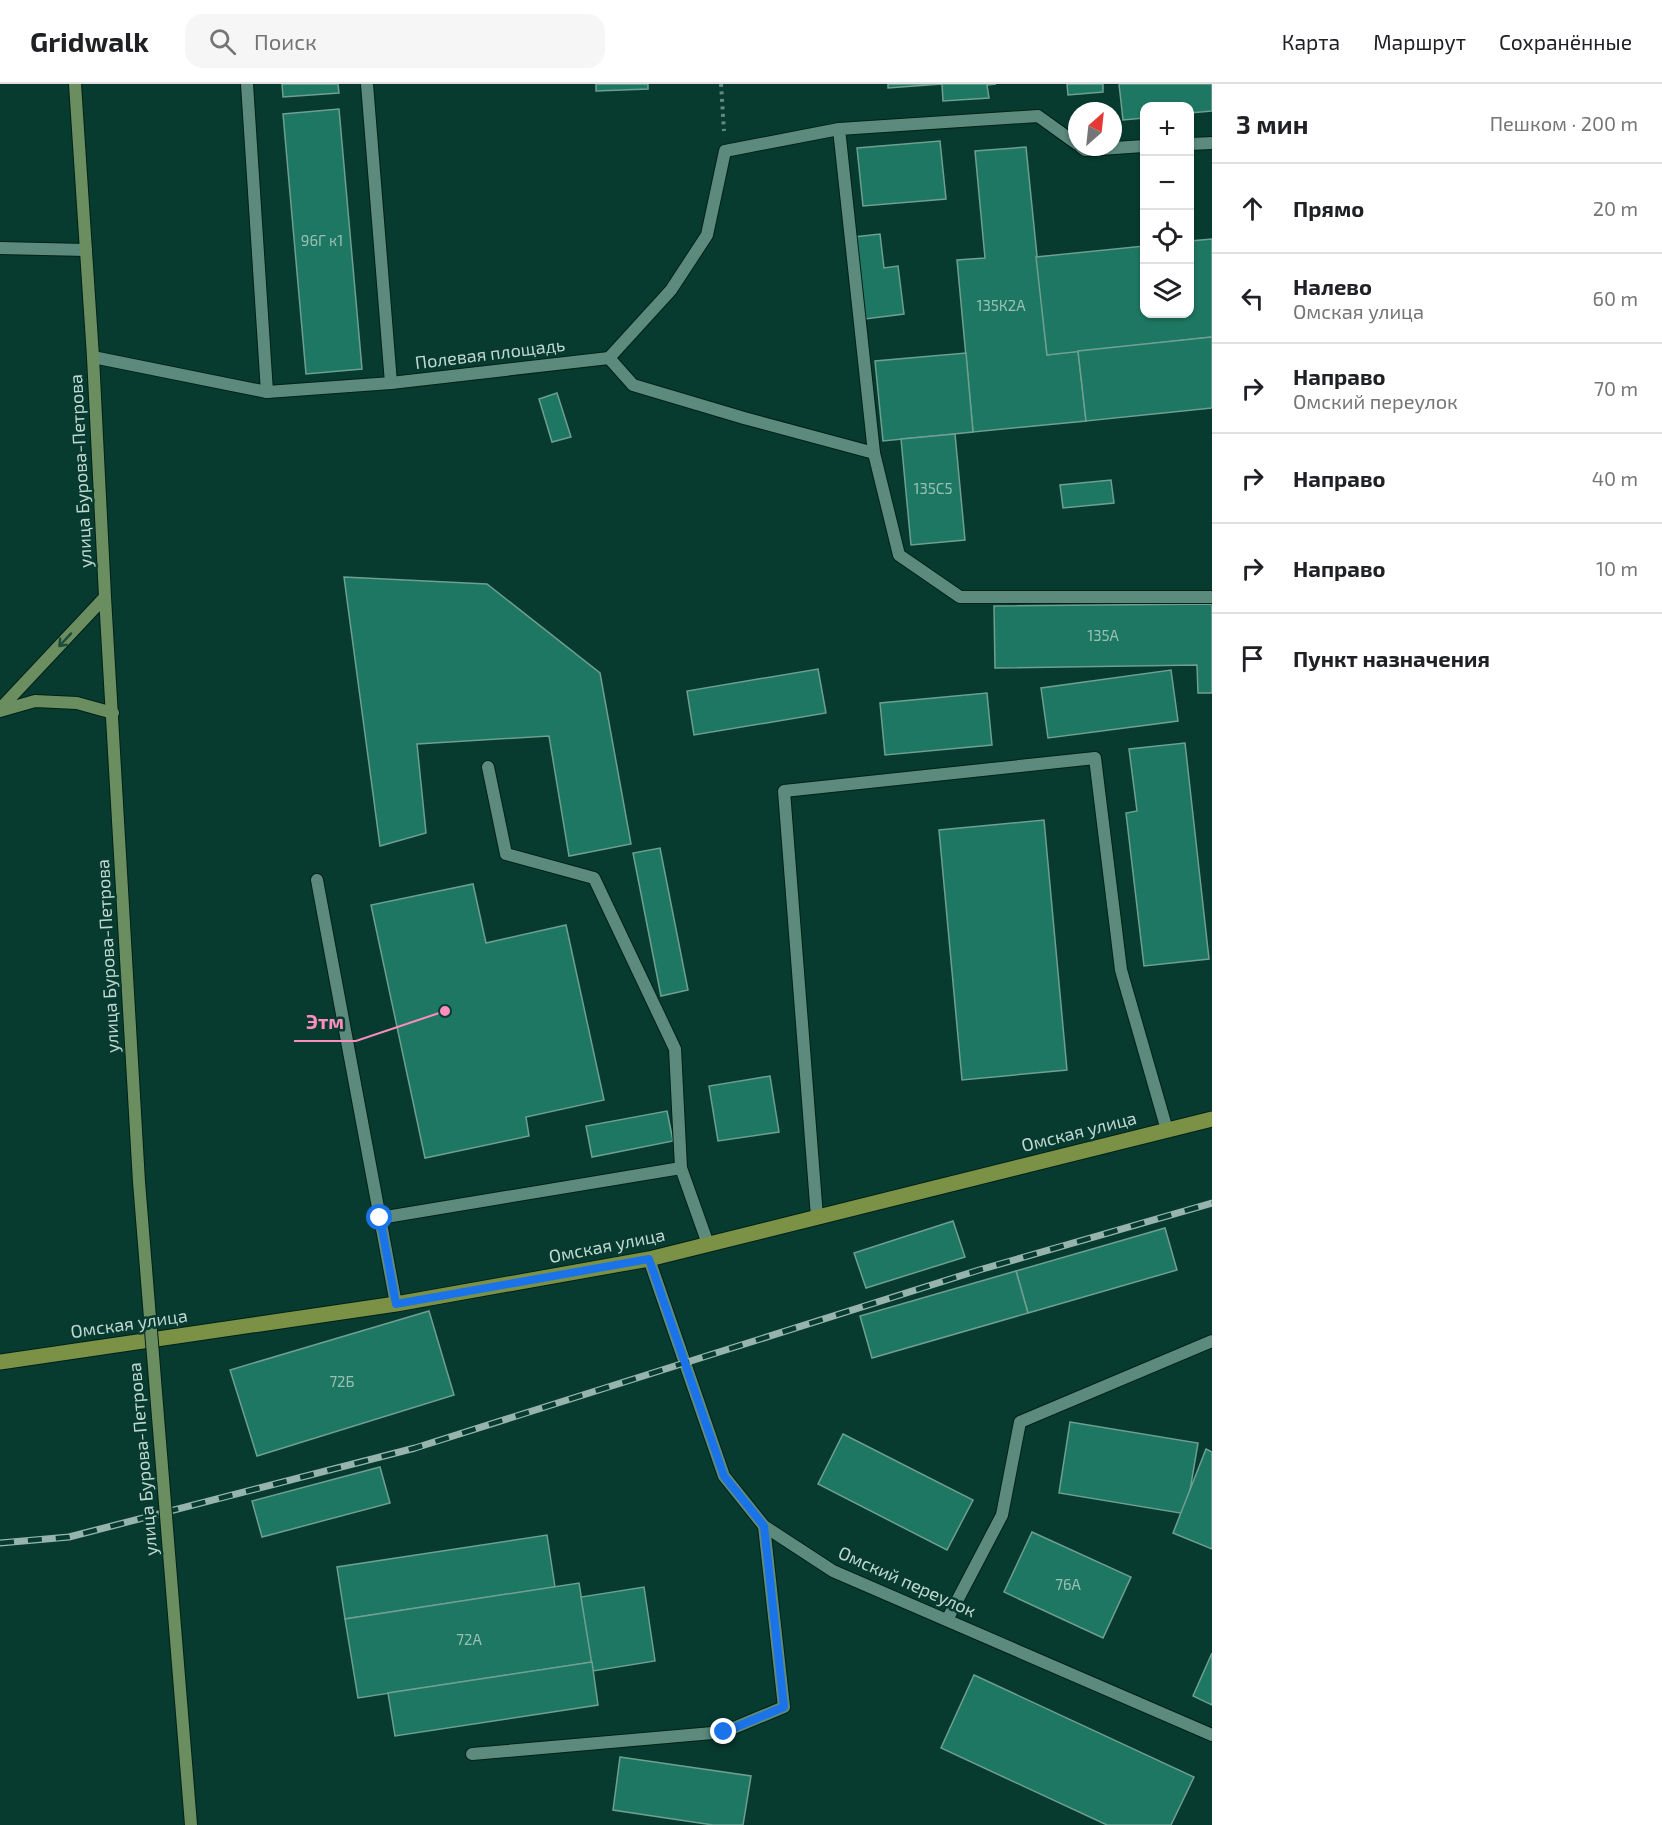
<!DOCTYPE html>
<html lang="ru">
<meta charset="utf-8">
<style>
body{margin:0;font-family:"Exo 2",sans-serif;background:#f6f6f6;color:#202124}
.controls{position:absolute;right:18px;top:18px;display:grid;overflow:hidden;border-radius:12px;box-shadow:0 2px 4px #0004}
.controls button{width:54px;height:54px;display:grid;place-items:center;padding:0;border:0;border-bottom:2px solid #e0e0e0;background:#fff;color:#202124;font:30px sans-serif}
.compass{position:absolute;left:1068px;top:18px;width:54px;height:54px;border-radius:50%;background:#fff;box-shadow:0 2px 4px #0004;rotate:27deg}
.stop{position:absolute;width:18px;height:18px;margin:-14px;border:4px solid #1a73e8;border-radius:50%;background:#fff}
.stop.end{background:#1a73e8;border-color:#fff;box-shadow:0 2px 6px #0008}
.list{margin:0;padding:0;list-style:none}
h2{display:flex;justify-content:space-between;align-items:center;height:78px;margin:0;padding:0 24px;font-size:26px}
h2 small{font-size:20px;font-weight:400;color:#757577}
.list li{display:grid;grid-template-columns:39px 1fr auto;gap:18px;align-items:center;box-sizing:border-box;height:90px;padding:0 24px;border-top:2px solid #e0e0e0}
.list b{display:block;font-size:22px;white-space:nowrap}
.list p{margin:0;font-size:20px;white-space:nowrap;color:#757577}
.list em{font-size:20px;font-style:normal;color:#757577}
.icon{flex:none;width:33px;height:33px;fill:none;stroke:currentColor;stroke-width:2;stroke-linecap:round;stroke-linejoin:round}
.map{position:relative;flex:none;width:1212px;height:1741px;overflow:hidden}
header{display:flex;align-items:center;gap:36px;box-sizing:border-box;height:84px;padding:0 30px;background:#fff;border-bottom:2px solid #e0e0e0}
header strong{font-size:28px}
nav{display:flex;gap:33px;margin-inline-start:auto;font-size:21px}
.search{width:420px;height:54px;background:#f6f6f6;display:flex;align-items:center;gap:15px;box-sizing:border-box;padding:0 21px;border-radius:18px;color:#757577;font-size:22px}
main{display:flex}
aside{flex:1;background:#fff}
.map>svg:first-child{display:block}
.building{fill:#1e7762;stroke:#6f9f90;stroke-width:1.5}
.lines{fill:none;stroke-linecap:round;stroke-linejoin:round}
.service-casing{stroke:#002018;stroke-width:14}
.minor-casing{stroke:#002018;stroke-width:14}
.secondary-casing{stroke:#002018;stroke-width:14}
.primary-casing{stroke:#002018;stroke-width:17}
.path{stroke:#648a80;stroke-width:4;stroke-dasharray:3 4.5;stroke-linecap:butt}
.service{stroke:#5c8b7d;stroke-width:12}
.minor{stroke:#5c8b7d;stroke-width:12}
.secondary{stroke:#6b8e61;stroke-width:12}
.primary{stroke:#7b9246;stroke-width:15}
.rail-casing{stroke:#96b4ab;stroke-width:7}
.rail{stroke:#073b2f;stroke-width:4.5;stroke-dasharray:14;stroke-linecap:butt}
.secondary-bridge-casing{stroke:#002018;stroke-width:14;stroke-linecap:butt}
.secondary-bridge{stroke:#6b8e61;stroke-width:12}
.oneway{stroke:#1b4c39}
.route{stroke:#1a73e8;stroke-width:8}
.labels{text-anchor:middle;stroke-width:5;stroke-linejoin:round;paint-order:stroke}
.number-label{font-size:15px;fill:#98c0b4}
.street-label{font-size:18px;fill:#c0d8d0;stroke:#073b2f}
.leader{fill:none;stroke:#fd8ebf;stroke-width:2}
.callout-dot{fill:#fd8ebf;stroke:#073b2f;stroke-width:2}
.callout-label{font-size:20px;text-anchor:middle;font-weight:bold;fill:#fd8ebf;stroke:#073b2f;stroke-width:5;stroke-linejoin:round;paint-order:stroke}
</style>
<header>
<strong>Gridwalk</strong>
<div class="search"><svg class="icon" aria-label="search" viewBox="0 0 24 24"><circle cx="10" cy="10" r="6"/><path d="M15 15l6 6"/></svg>Поиск</div>
<nav><a>Карта</a><a>Маршрут</a><a>Сохранённые</a></nav>
</header>
<main>
<div class="map">
<svg width="1212" height="1741" viewBox="0 0 1212 1741">
<rect width="100%" height="100%" fill="#073b2f"/>
<g class="building">
<path d="M282 0H338L339 9 283 13Z"/>
<path d="M596 0H648V5L596 7Z"/>
<path d="M888 0H996L987 1 989 14 943 17 942 0 888 4Z"/>
<path d="M1067 0H1103V8L1068 11Z"/>
<path d="M1119 0H1212V27L1190 29V22H1144V34L1123 36Z"/>
<path d="M339 25 362 285 306 290 283 30Z"/>
<path d="M940 57 946 115 863 122 857 64Z"/>
<path d="M1026 63 1047 271 1078 267 1086 337 973 348 957 176 985 174 975 67Z"/>
<path d="M880 150 884 184 898 182 904 230 865 235 854 153Z"/>
<path d="M1212 155V253L1047 271 1036 173 1144 162V230H1190V157Z"/>
<path d="M1212 253V324L1086 337 1078 267Z"/>
<path d="M966 269 973 348 883 357 875 277Z"/>
<path d="M557 309 571 353 552 358 539 315Z"/>
<path d="M955 350 965 456 911 461 901 355Z"/>
<path d="M1111 396 1114 419 1063 424 1060 401Z"/>
<path d="M344 493 487 500 600 589 631 760 569 772 549 652 417 660 426 749 380 762Z"/>
<path d="M1212 520V609H1198L1197 581 995 584 994 522Z"/>
<path d="M818 585 826 629 694 651 687 607Z"/>
<path d="M1171 586 1178 637 1048 654 1041 604Z"/>
<path d="M987 609 992 661 885 671 880 619Z"/>
<path d="M1185 659 1209 875 1144 882 1126 729 1137 727 1129 665Z"/>
<path d="M1044 736 1067 986 962 996 939 746Z"/>
<path d="M660 764 688 906 661 912 633 769Z"/>
<path d="M473 800 486 859 566 841 604 1016 526 1033 529 1052 425 1074 371 821Z"/>
<path d="M770 992 779 1048 718 1057 709 1002Z"/>
<path d="M667 1027 673 1057 592 1073 586 1042Z"/>
<path d="M953 1137 965 1173 866 1204 854 1169Z"/>
<path d="M1165 1144 1177 1186 1028 1229 1016 1187Z"/>
<path d="M1016 1187 1028 1229 872 1274 860 1232Z"/>
<path d="M429 1227 454 1311 257 1372 230 1286Z"/>
<path d="M1070 1338 1198 1359 1186 1430 1059 1409Z"/>
<path d="M843 1350 973 1416 947 1466 818 1400Z"/>
<path d="M1206 1365 1212 1368V1465L1173 1449Z"/>
<path d="M380 1383 390 1419 262 1453 252 1417Z"/>
<path d="M1032 1448 1131 1493 1103 1554 1004 1508Z"/>
<path d="M547 1451 555 1503 345 1535 337 1483Z"/>
<path d="M579 1499 592 1578 358 1614 345 1535Z"/>
<path d="M644 1503 655 1577 593 1587 581 1513Z"/>
<path d="M1212 1569V1621L1193 1612Z"/>
<path d="M592 1578 598 1621 395 1652 388 1609Z"/>
<path d="M974 1591 1194 1693 1171 1741H1107L941 1664Z"/>
<path d="M620 1673 751 1692 743 1741H713L613 1726Z"/>
</g>
<g class="lines">
<g class="service-casing">
<g id="service">
<path d="M247 0 267 308"/>
<path d="M367 0 391 299"/>
<path d="M1077 60 1038 32 839 45 874 369 899 471 960 513H1212"/>
<path d="M1190 60 1212 59"/>
<path d="M1081 63 1085 66 1144 62"/>
<path d="M609 274 671 206 707 151 725 67 839 45"/>
<path d="M488 683 506 770 594 794 675 965 681 1084 708 1160"/>
<path d="M317 796 396 1220"/>
<path d="M817 1133 784 707 1095 674 1121 886 1167 1046"/>
<path d="M380 1134 681 1084"/>
<path d="M947 1536 1002 1431 1020 1338 1212 1257"/>
<path d="M472 1670 724 1648 784 1623 764 1442"/>
</g>
</g>
<g class="minor-casing">
<g id="minor">
<path d="M0 164 86 166"/>
<path d="M93 273 267 308 391 299 609 274 633 301 744 334 874 369"/>
<path d="M649 1175 724 1392 764 1442 833 1487 1212 1651"/>
</g>
</g>
<g class="secondary-casing">
<g id="secondary">
<path d="M75 0 93 273 105 513 139 1098"/>
<path d="M0 625 105 513"/>
<path d="M0 627 35 617 77 619 113 629"/>
</g>
</g>
<g class="primary-casing">
<path id="primary" d="M0 1278 396 1220 649 1175 1212 1035"/>
</g>
<path class="path" d="M721 0 724 47"/>
<use href="#service" class="service"/>
<use href="#minor" class="minor"/>
<use href="#secondary" class="secondary"/>
<use href="#primary" class="primary"/>
<g class="rail-casing">
<path id="rail" d="M0 1459 69 1453 415 1364 979 1186 1212 1119"/>
</g>
<use href="#rail" class="rail"/>
<g class="secondary-bridge-casing">
<path id="secondary-bridge" d="M139 1098 191 1741"/>
</g>
<use href="#secondary-bridge" class="secondary-bridge"/>
</g>
<defs><path id="oneway-shaft" d="M-6 0H5M1.5-3L5.5 0L1.5 3" fill="none" stroke-width="1.6" stroke-linecap="round" stroke-linejoin="round" transform="scale(1.5)"/></defs>
<use class="oneway" href="#oneway-shaft" transform="translate(65 556) rotate(133)"/>
<g class="lines">
<path class="route" d="M380 1134 396 1220 649 1175 724 1392 764 1442 784 1623 724 1648"/>
</g>
<g class="labels">
<g class="number-label">
<text x="322" y="162">96Г к1</text>
<text x="1001" y="227">135К2А</text>
<text x="933" y="410">135C5</text>
<text x="1103" y="557">135А</text>
<text x="342" y="1303">72Б</text>
<text x="1068" y="1506">76А</text>
<text x="469" y="1561">72А</text>
</g>
<g class="street-label">
<text transform="translate(490 270) rotate(-7)" y="6">Полевая площадь</text>
<text transform="translate(81 387) rotate(-93)" y="6">улица Бурова-Петрова</text>
<text transform="translate(108 872) rotate(-93)" y="6">улица Бурова-Петрова</text>
<text transform="translate(1079 1048) rotate(-14)" y="6">Омская улица</text>
<text transform="translate(607 1162) rotate(-11)" y="6">Омская улица</text>
<text transform="translate(129 1240) rotate(-8)" y="6">Омская улица</text>
<text transform="translate(143 1375) rotate(-95)" y="6">улица Бурова-Петрова</text>
<text transform="translate(907 1498) rotate(24)" y="6">Омский переулок</text>
</g>
</g>
<path class="leader" d="M445 927L356 957H294"/>
<circle class="callout-dot" cx="445" cy="927" r="6"/>
<g class="callout-label">
<text x="325" y="945">Этм</text>
</g>
</svg>
<div class="controls">
<button>+</button>
<button>−</button>
<button><svg class="icon" aria-label="locate" viewBox="0 0 24 24"><circle cx="12" cy="12" r="6"/><path d="M12 2v4M12 18v4M2 12h4M18 12h4"/></svg></button>
<button><svg class="icon" aria-label="layers" viewBox="0 0 24 24"><path d="M12 4l9 5-9 5-9-5zM3 14l9 5 9-5"/></svg></button>
</div>
<svg class="compass" viewBox="-18 -18 36 36"><path d="M0-13l5 13h-10z" fill="#e53935"/><path d="M0 13l5-13h-10z" fill="#757577"/></svg>
<div class="stop" style="left:380px;top:1134px"></div>
<div class="stop end" style="left:724px;top:1648px"></div>
</div>
<aside>
<h2>3 мин<small>Пешком · 200 m</small></h2>
<ul class="list">
<li><svg class="icon" aria-label="ahead" viewBox="0 0 24 24"><path d="M12 20V5M6 11l6-6 6 6"/></svg><div><b>Прямо</b></div><em>20 m</em></li>
<li><svg class="icon" aria-label="left" viewBox="0 0 24 24"><path d="M17 20v-9H6M10 6l-5 5 5 5"/></svg><div><b>Налево</b><p>Омская улица</p></div><em>60 m</em></li>
<li><svg class="icon" aria-label="right" viewBox="0 0 24 24"><path d="M7 20v-9h11M14 6l5 5-5 5"/></svg><div><b>Направо</b><p>Омский переулок</p></div><em>70 m</em></li>
<li><svg class="icon" aria-label="right" viewBox="0 0 24 24"><path d="M7 20v-9h11M14 6l5 5-5 5"/></svg><div><b>Направо</b></div><em>40 m</em></li>
<li><svg class="icon" aria-label="right" viewBox="0 0 24 24"><path d="M7 20v-9h11M14 6l5 5-5 5"/></svg><div><b>Направо</b></div><em>10 m</em></li>
<li><svg class="icon" aria-label="arrive" viewBox="0 0 24 24"><path d="M6 21V4h12l-3 4 3 4H6"/></svg><div><b>Пункт назначения</b></div></li>
</ul>
</aside>
</main>
